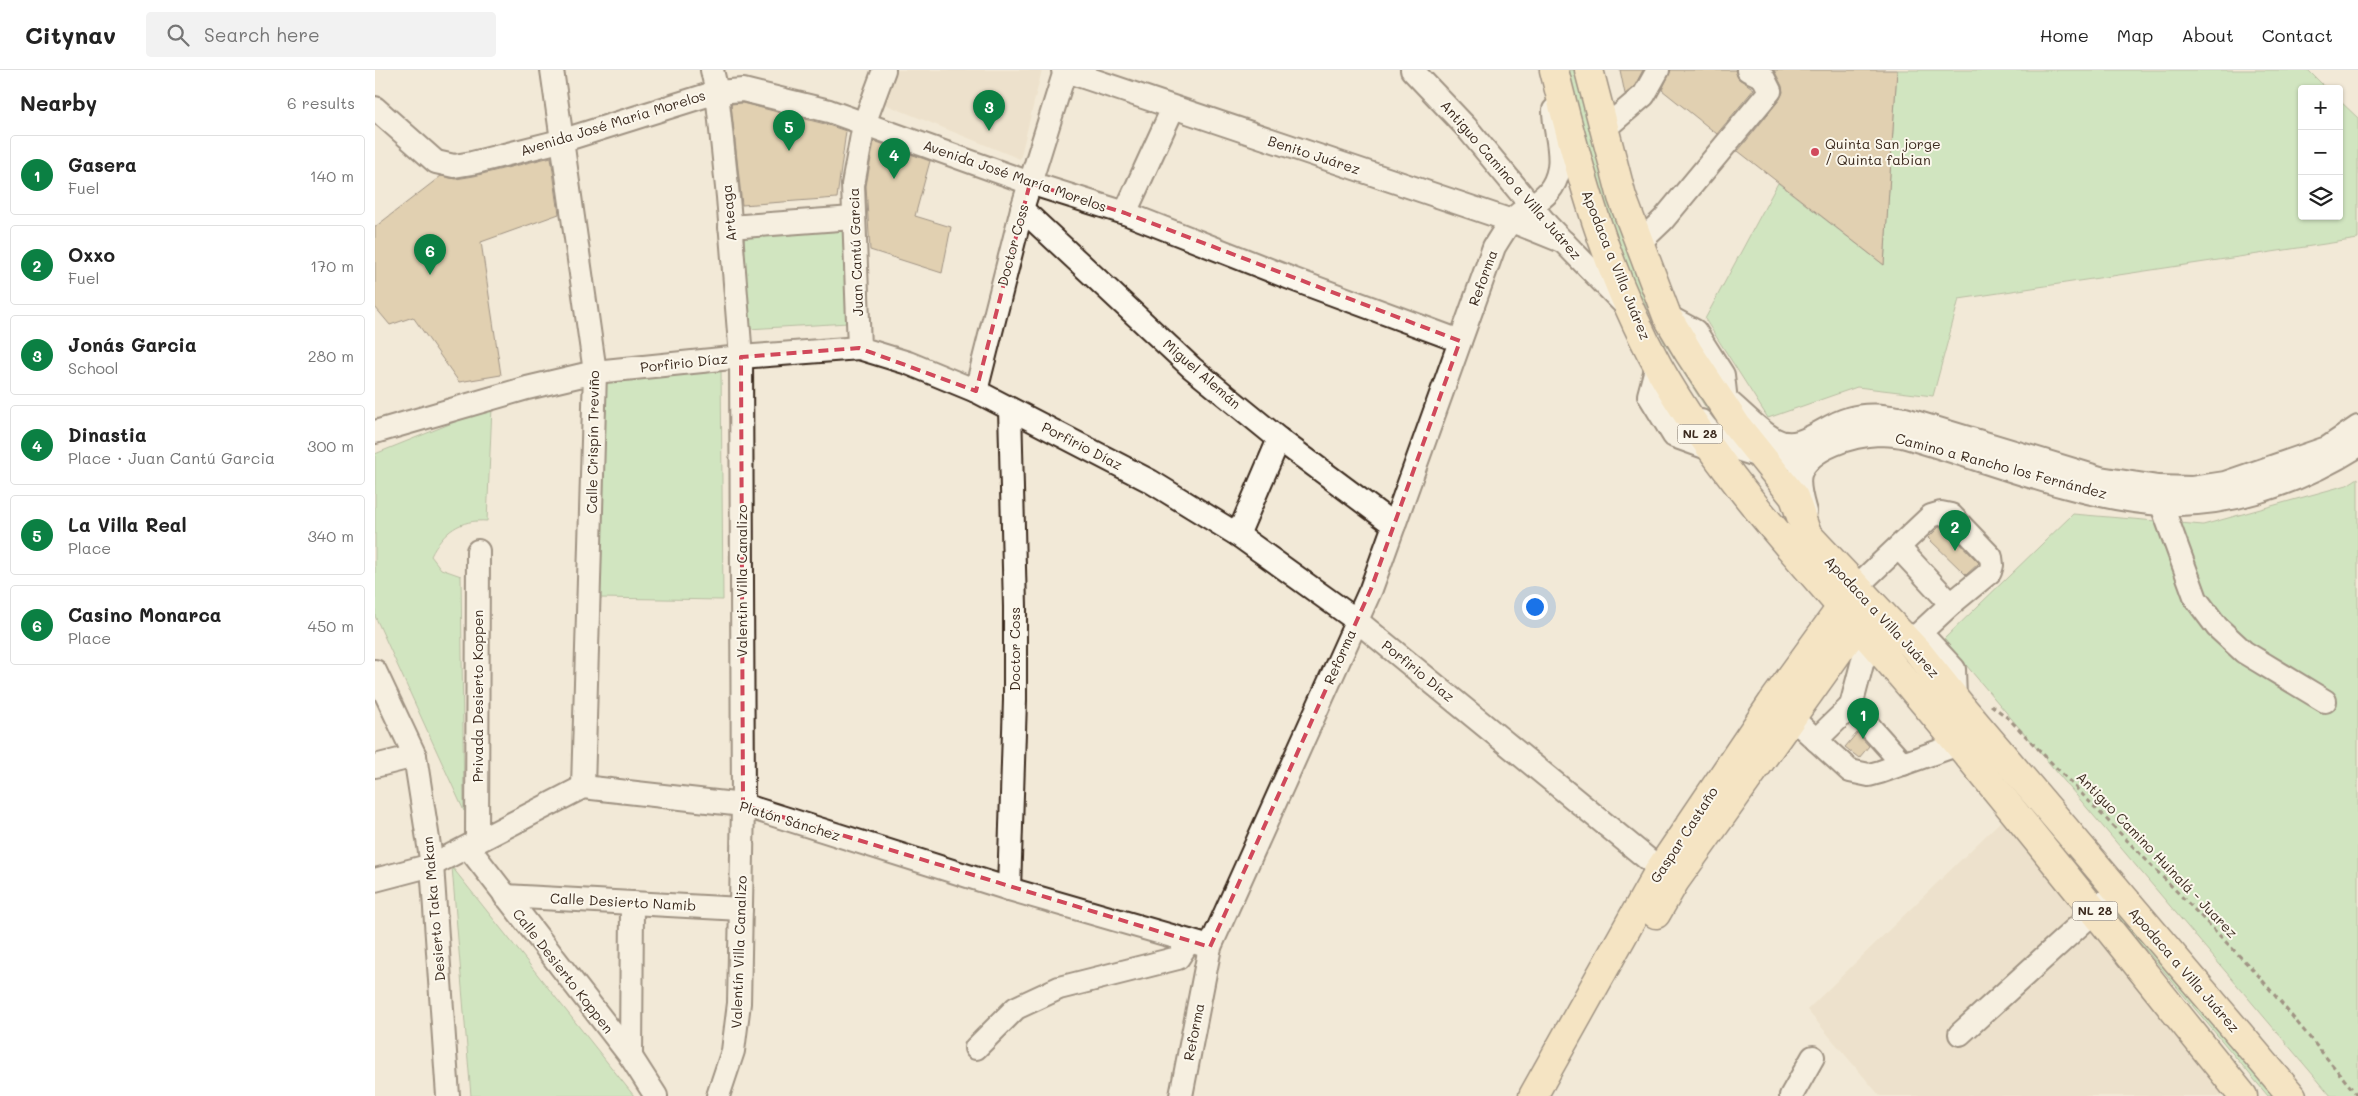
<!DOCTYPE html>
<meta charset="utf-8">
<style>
body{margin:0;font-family:Mali,sans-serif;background:#f2f2f2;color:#222}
.controls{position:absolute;right:15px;top:15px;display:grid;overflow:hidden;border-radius:5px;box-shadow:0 1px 4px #0004}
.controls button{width:45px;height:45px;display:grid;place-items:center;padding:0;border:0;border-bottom:1px solid #e0e0e0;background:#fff;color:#222;font:25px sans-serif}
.you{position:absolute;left:1159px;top:536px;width:18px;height:18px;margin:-12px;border:4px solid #fff;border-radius:50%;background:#1a73e8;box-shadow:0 0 0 8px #1a73e833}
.badge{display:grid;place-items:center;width:32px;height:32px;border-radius:50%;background:#0b8043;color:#fff;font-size:16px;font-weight:700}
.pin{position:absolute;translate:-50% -41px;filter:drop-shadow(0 1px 2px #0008)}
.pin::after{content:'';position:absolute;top:26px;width:18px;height:15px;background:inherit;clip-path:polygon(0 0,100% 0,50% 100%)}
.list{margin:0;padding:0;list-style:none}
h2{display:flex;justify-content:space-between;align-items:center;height:65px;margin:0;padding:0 20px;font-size:21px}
h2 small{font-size:16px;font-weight:400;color:#767676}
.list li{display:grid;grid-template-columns:32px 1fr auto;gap:15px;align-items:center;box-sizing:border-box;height:80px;margin:0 10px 10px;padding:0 10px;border:1px solid #e0e0e0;border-radius:5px}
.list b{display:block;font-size:19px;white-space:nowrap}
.list p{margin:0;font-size:16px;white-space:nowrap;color:#767676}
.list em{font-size:16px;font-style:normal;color:#767676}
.icon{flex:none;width:28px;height:28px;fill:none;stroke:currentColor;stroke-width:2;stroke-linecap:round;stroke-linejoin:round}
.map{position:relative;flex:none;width:1983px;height:1026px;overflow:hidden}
header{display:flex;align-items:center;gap:30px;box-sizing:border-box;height:70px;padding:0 25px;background:#fff;border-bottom:1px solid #e0e0e0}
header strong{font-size:24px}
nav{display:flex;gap:28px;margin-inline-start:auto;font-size:18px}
.search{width:350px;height:45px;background:#f2f2f2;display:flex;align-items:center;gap:12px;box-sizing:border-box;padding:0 18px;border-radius:5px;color:#767676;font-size:19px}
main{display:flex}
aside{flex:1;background:#fff}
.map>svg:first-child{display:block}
.built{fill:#e7d8be}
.green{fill:#a9e1a5;stroke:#728662}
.building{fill:#ccb283;stroke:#3b2a1e}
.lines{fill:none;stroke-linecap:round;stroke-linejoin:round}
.minor-casing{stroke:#3b2a1e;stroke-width:26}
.major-casing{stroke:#3b2a1e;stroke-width:31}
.path{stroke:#3b2a1e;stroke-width:3;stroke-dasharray:5 4;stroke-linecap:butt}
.minor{stroke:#fbf7ec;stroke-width:22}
.major{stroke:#f8deab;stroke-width:28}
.marked{fill:none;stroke:#d1495b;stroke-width:4;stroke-dasharray:10 6;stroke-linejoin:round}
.poi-dot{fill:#d1495b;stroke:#fbf7ec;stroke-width:2}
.labels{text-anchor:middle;stroke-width:4;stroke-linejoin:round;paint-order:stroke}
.shield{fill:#fbf7ec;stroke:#75685c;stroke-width:1}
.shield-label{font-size:12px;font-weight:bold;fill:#3b2a1e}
.street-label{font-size:14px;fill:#3b2a1e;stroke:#fbf7ec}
.poi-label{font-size:14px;fill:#3b2a1e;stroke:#fbf7ec;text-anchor:start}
</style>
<header>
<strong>Citynav</strong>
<div class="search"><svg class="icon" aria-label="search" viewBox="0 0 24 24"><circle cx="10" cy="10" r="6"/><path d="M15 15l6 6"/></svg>Search here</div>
<nav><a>Home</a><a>Map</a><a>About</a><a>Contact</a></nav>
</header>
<main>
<aside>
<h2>Nearby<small>6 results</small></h2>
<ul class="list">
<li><span class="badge">1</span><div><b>Gasera</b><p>Fuel</p></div><em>140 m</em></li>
<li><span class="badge">2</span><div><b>Oxxo</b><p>Fuel</p></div><em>170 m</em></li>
<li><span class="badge">3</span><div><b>Jonás Garcia</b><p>School</p></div><em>280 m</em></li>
<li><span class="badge">4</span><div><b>Dinastia</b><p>Place · Juan Cantú Garcia</p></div><em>300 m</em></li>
<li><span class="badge">5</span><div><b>La Villa Real</b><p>Place</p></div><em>340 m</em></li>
<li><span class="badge">6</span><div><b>Casino Monarca</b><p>Place</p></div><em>450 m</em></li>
</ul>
</aside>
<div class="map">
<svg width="1983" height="1026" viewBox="0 0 1983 1026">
<rect width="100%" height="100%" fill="#f2e9d7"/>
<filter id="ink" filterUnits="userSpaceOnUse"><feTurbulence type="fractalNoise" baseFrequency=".02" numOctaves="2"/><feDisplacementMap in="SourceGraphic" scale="10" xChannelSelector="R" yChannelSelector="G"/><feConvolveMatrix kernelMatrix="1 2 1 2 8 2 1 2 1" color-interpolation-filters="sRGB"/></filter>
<g filter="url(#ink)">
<g class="built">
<path d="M519 0H667L645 89 507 33Z"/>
<path d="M1637 740 1849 1026H1505L1432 940Z"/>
</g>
<g class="green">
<path d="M1191 0H1200L1205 22 1275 231 1335 340 1333 341 1289 272 1269 232 1250 203 1225 130Z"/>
<path d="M1522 0H1933L1952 19H1927V146H1964V30L1983 48V169L1584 229 1558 326 1482 317 1393 348 1330 249 1403 113 1509 195Z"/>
<path d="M467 155 473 253 373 259 369 161Z"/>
<path d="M346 298 348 530 224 528 230 311Z"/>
<path d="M117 337 112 451C85 449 68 462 56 486L66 499 86 506 89 741 0 546V384Z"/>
<path d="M1983 408V1026H1956L1569 569 1698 444 1828 455 1972 415Z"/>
<path d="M1598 673 1909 1026H1893Z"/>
<path d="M77 797 259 1026H96Z"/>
</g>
<g class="building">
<path d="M1245 0H1268L1259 17 1250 24Z"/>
<path d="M1296 0H1360L1363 8 1379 19 1342 64 1287 20Z"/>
<path d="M1399 0H1522L1509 195 1363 81 1405 29 1408 22 1407 16Z"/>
<path d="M367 33 450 54 471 61 462 128 367 135 356 34Z"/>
<path d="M499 71 555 91 540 146 576 157 567 203 495 180 491 116Z"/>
<path d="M176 87 184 144 106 172 126 305 84 312 38 247 15 255 0 237V157L66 106 81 109 99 106Z"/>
<path d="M1564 457H1569L1604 493 1591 505 1553 468Z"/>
<path d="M1482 663 1494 676 1484 688 1470 677Z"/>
</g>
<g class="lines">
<g class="minor-casing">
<g id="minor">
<path d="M177 0 220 302 208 717"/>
<path d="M337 0 342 22 353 127 366 287 368 735 364 933 358 981 343 1026"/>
<path d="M688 0 1137 151 1189 172"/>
<path d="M1037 0 1091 57 1173 156 1250 235"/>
<path d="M0 38 61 92 79 96 97 93 189 70 342 22 368 20 454 41 655 113 750 143 920 210 1085 271"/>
<path d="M1229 59 1269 25 1283 0"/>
<path d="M647 139 817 298 904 369 1019 455"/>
<path d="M750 143 798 38"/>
<path d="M355 157 478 148"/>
<path d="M1264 173 1288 150 1395 21 1388 7 1373 0"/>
<path d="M1292 246 1320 261 1348 305 1352 340"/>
<path d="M484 278 478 115 489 54 509 0"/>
<path d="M1282 295 1274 325 1299 366 1335 379"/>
<path d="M601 321 647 139 690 1"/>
<path d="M1348 327C1365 340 1381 359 1399 369 1425 384 1449 355 1473 349 1493 343 1510 346 1530 349L1725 408 1783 417 1817 418 1850 413 1952 378 1983 357"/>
<path d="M1326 351C1348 383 1402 395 1438 384"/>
<path d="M0 362 152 318 220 302 366 287 484 278 533 293 601 321 775 411 863 465 981 550 1297 809"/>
<path d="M1786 433 1821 529 1842 557 1869 582 1950 631"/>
<path d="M1430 442C1427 431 1422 416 1425 404 1434 377 1479 365 1504 364 1512 364 1520 365 1527 366 1606 388 1694 425 1775 433 1847 440 1923 414 1983 376"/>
<path d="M863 465 904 369"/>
<path d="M1524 478 1576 534"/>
<path d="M1480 518 1556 446 1566 443 1576 445 1616 487 1617 495 1615 502 1576 534 1534 573"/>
<path d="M1528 563 1554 572 1579 599 1580 629"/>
<path d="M1494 567 1476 636 1528 694"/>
<path d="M0 601 40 686 57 795 73 1026"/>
<path d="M1404 639 1416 647 1475 701 1494 705 1505 702 1584 674"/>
<path d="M1441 670 1476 636"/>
<path d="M0 696 40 686"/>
<path d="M102 771 103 481"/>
<path d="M93 777 256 987 281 1026"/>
<path d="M0 810 57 795 208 717 368 735 634 819 835 877"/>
<path d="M634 819 640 630V537L635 339"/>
<path d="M130 826 366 839"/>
<path d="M1585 964 1742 821"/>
<path d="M601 978 641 938 684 918 803 888 814 871"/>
<path d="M256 987 257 833"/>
<path d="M806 1026 835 877 996 519 1119 177C1124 169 1130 159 1136 151 1154 131 1178 132 1184 98 1187 78 1179 59 1179 40"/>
<path d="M1416 1026 1438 987"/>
</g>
</g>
<g class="major-casing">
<g id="major">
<path d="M1179 0C1204 101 1232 204 1283 296 1350 415 1447 512 1535 616 1649 751 1757 889 1868 1026"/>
<path d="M1214 0 1247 127 1292 246 1314 283 1362 356 1419 427 1432 464 1543 582 1586 636 1917 1026"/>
<path d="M1281 844 1300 811 1494 539"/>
<path d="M1158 1026 1285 799 1397 633 1478 521"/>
</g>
</g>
<path class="path" d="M1616 635 1633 648 1883 905 1983 1026"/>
<use href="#minor" class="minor"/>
<use href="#major" class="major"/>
</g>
</g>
<path d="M0 0H1983V1026H0ZM655 113 750 143 1085 271 996 519 835 877 368 735 366 287 484 278 601 321Z" fill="#f2e9d7" fill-opacity=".55" fill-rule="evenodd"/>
<path class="marked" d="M655 113 750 143 1085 271 996 519 835 877 368 735 366 287 484 278 601 321Z"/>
<circle class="poi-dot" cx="1440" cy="82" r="5"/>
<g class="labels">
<g class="shield">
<rect x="1302.5" y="354.5" width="45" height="19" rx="4"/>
<rect x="1697.5" y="831.5" width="45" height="19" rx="4"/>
</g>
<g class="shield-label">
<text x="1325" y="368">NL 28</text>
<text x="1720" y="845">NL 28</text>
</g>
<g class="street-label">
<text transform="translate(238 53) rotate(-17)" y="5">Avenida José María Morelos</text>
<text transform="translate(939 85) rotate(18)" y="5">Benito Juárez</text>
<text transform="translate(640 106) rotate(19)" y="5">Avenida José María Morelos</text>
<text transform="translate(1136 110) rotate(49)" y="5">Antiguo Camino a Villa Juárez</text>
<text transform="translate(354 143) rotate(-95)" y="5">Arteaga</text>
<text transform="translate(638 175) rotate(-75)" y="5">Doctor Coss</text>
<text transform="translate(481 182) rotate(-92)" y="5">Juan Cantú Garcia</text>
<text transform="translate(1241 195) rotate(68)" y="5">Apodaca a Villa Juárez</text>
<text transform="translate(1108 208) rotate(-70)" y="5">Reforma</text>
<text transform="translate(309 293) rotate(-6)" y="5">Porfirio Díaz</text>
<text transform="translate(827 304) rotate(41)" y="5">Miguel Alemán</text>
<text transform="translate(218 372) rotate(-89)" y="5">Calle Crispín Treviño</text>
<text transform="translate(707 376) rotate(27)" y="5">Porfirio Díaz</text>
<text transform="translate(1626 396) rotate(15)" y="5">Camino a Rancho los Fernández</text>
<text transform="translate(367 511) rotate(-90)" y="5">Valentin Villa Canalizo</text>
<text transform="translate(1507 547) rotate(47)" y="5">Apodaca a Villa Juárez</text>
<text transform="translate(640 579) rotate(-90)" y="5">Doctor Coss</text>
<text transform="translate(965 587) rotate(-66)" y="5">Reforma</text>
<text transform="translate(1043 601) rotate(39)" y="5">Porfirio Díaz</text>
<text transform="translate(103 626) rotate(-90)" y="5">Privada Desierto Koppen</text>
<text transform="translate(415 751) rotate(17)" y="5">Platón Sánchez</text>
<text transform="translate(1309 765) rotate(-57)" y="5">Gaspar Castaño</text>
<text transform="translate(1782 785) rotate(46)" y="5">Antiguo Camino Huinalá - Juarez</text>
<text transform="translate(248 832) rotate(3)" y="5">Calle Desierto Namib</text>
<text transform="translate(59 839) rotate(-95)" y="5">Desierto Taka Makan</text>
<text transform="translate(364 882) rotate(-88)" y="5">Valentín Villa Canalizo</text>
<text transform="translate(1809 900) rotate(49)" y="5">Apodaca a Villa Juárez</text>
<text transform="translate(188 901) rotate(52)" y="5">Calle Desierto Koppen</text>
<text transform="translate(819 962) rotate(-79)" y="5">Reforma</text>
</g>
<g class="poi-label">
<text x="1450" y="79">Quinta San jorge<tspan x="1450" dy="16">/ Quinta fabian</tspan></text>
</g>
</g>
</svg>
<div class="controls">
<button>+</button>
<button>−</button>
<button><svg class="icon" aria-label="layers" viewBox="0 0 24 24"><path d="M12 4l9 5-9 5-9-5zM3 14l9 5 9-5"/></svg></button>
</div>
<div class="you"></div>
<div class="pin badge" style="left:1488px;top:669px">1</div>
<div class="pin badge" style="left:1580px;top:481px">2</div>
<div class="pin badge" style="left:614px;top:61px">3</div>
<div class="pin badge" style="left:519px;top:109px">4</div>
<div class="pin badge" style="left:414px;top:81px">5</div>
<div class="pin badge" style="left:55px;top:205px">6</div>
</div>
</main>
